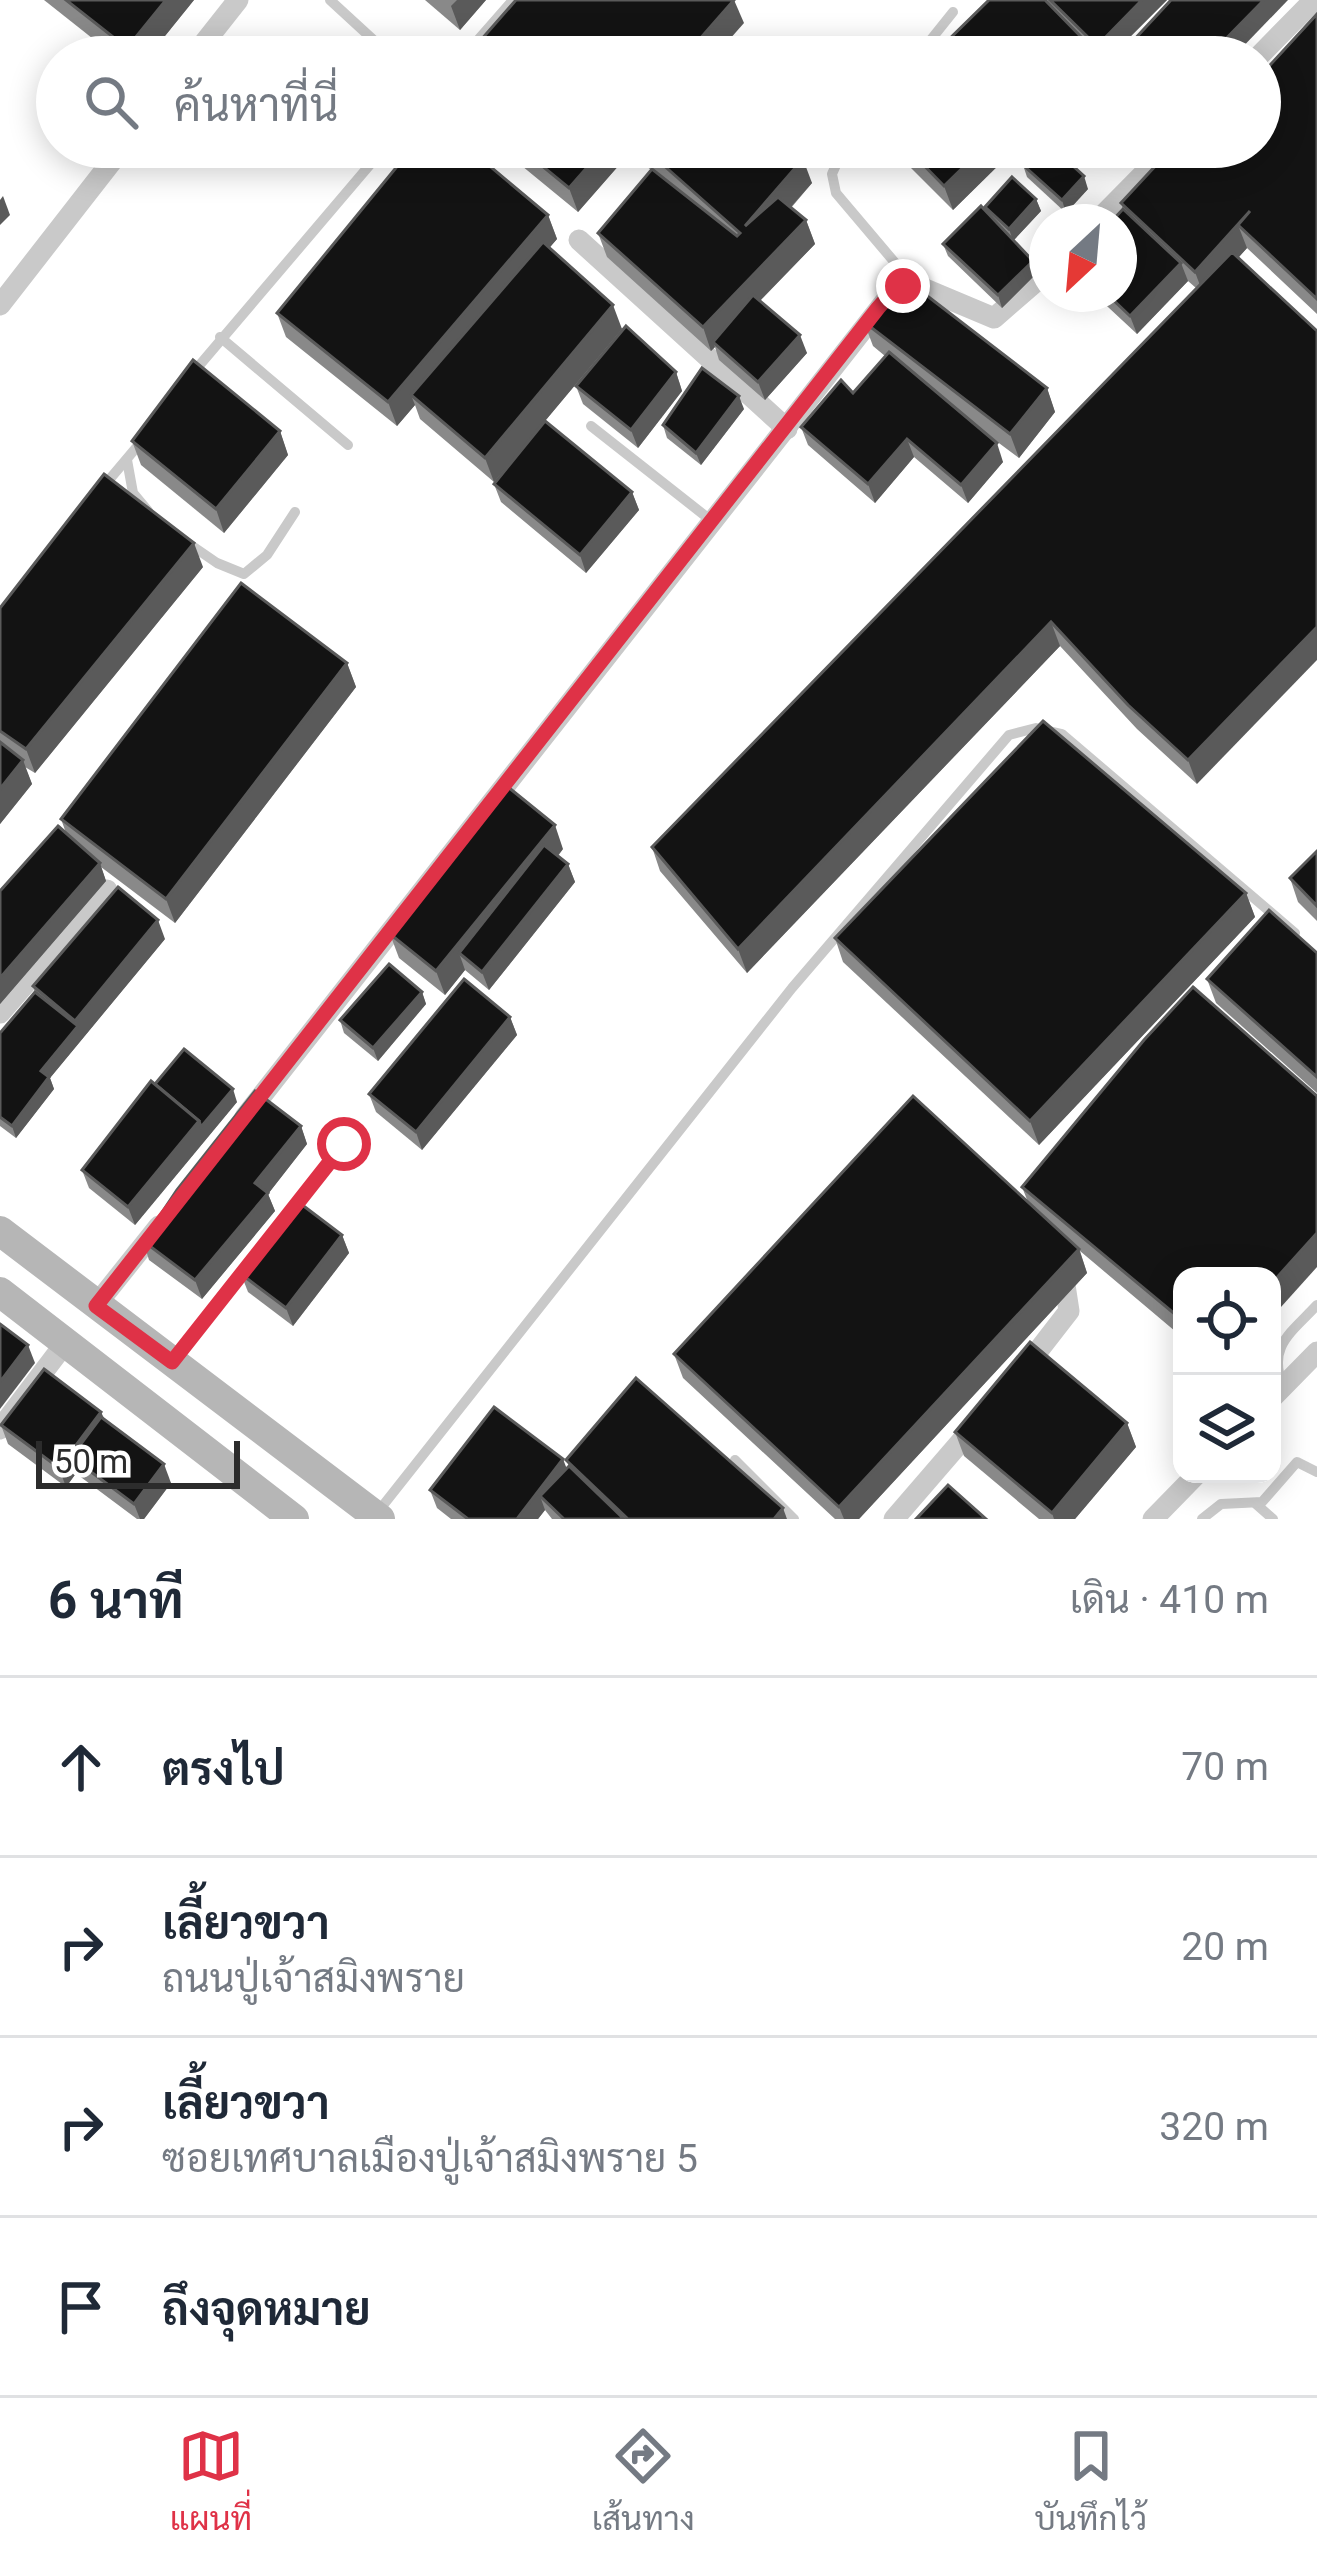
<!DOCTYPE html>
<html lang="th">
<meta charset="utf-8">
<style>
body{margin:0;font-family:Roboto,Sarabun,sans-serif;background:#f2f2f3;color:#1f2937}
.controls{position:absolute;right:36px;bottom:36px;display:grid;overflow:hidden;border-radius:24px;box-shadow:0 6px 30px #0003}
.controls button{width:108px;height:108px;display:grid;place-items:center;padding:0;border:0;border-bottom:3px solid #e0e1e3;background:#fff;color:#1f2937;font:60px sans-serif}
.compass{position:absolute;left:1029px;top:204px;width:108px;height:108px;border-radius:50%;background:#fff;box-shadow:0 6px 30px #0003;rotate:206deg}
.scale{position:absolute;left:36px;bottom:30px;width:204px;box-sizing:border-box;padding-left:12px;border:6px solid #2c2c2c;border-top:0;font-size:33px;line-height:42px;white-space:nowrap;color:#2c2c2c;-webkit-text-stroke:9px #fff;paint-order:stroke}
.stop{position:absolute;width:36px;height:36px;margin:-27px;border:9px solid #df3247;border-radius:50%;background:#fff}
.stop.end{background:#df3247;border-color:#fff;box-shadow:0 3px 12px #0008}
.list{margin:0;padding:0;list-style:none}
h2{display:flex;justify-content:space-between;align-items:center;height:156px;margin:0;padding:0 48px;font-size:51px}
h2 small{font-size:39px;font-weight:400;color:#747a83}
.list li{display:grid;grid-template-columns:78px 1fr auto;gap:36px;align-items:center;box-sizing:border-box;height:180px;padding:0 48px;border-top:3px solid #e0e1e3}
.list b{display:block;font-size:45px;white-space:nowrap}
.list p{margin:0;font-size:39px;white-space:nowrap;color:#747a83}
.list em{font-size:39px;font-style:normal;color:#747a83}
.icon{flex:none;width:66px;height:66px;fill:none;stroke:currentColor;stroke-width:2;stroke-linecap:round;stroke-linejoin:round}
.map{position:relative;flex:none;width:1317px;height:1519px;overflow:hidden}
.search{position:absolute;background:#fff;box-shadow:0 6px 30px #0003;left:36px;right:36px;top:36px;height:132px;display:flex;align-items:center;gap:30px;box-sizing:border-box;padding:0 42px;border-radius:66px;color:#747a83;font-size:45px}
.sheet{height:876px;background:#fff}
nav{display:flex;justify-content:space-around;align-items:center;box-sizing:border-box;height:168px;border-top:3px solid #e0e1e3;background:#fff;font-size:33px;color:#747a83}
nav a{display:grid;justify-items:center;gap:6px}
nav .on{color:#df3247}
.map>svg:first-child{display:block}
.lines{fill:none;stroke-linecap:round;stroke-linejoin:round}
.service{stroke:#c9c9c9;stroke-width:10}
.minor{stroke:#c9c9c9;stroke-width:21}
.secondary{stroke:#b6b6b6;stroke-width:30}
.wall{fill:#898989}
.shaded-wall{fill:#5a5a5a}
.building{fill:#131313;stroke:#5a5a5a;stroke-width:3}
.route{stroke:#df3247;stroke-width:15}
</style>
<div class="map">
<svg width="1317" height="1519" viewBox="0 0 1317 1519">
<rect width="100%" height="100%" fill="#fff"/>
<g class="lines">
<g class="service">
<path d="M330 0 392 57"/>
<path d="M463 57 513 0"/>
<path d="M917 57 953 12"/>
<path d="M844 147 832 174 836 193 913 284"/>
<path d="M220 337 348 445"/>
<path d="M192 374 385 147"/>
<path d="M591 426 713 522"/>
<path d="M127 460 133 493 148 511"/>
<path d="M103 487 141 442"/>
<path d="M185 541 217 563 244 574 267 555 295 512"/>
<path d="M291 1212 344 1144"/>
<path d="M175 1358 249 1264"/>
<path d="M1283 1386C1267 1346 1291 1333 1317 1305"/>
<path d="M735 1460 794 1519"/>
<path d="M1256 1504 1273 1519"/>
<path d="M377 1513 792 988 1009 735 1036 728 1062 734 1295 933"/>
<path d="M1202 1519 1221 1504 1262 1502 1297 1462 1317 1472"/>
</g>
<g class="minor">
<path d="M193 57 238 0"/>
<path d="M1258 57 1314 0"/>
<path d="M1096 222 1170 147"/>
<path d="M579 240 787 429"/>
<path d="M0 305 123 147"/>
<path d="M0 1013 107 890"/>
<path d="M245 1117 894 290 913 284 994 318 1047 272"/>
<path d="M96 1305 159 1226"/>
<path d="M1024 1369 1069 1311 1065 1285 1051 1272"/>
<path d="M1272 1398 1317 1352"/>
<path d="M0 1429 66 1342"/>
<path d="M894 1519 976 1424"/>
<path d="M1153 1519 1197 1474"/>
</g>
<g class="secondary">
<path d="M0 1231 380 1519"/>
<path d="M0 1292 294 1519"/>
</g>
</g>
<g class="wall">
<path d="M44 0H194L148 57H116Z"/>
<path d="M425 0H486L460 30Z"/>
<path d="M1047 0H1167L1110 57H1096L1091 52 1093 57H937L935 53 1049 4Z"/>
<path d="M1317 14V314L1247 248 1238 258 1197 784 1137 729 1060 646 747 973 660 871 652 847 1196 288 1188 281 1137 334 1094 294H1119L1123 209 1121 203 1260 147Z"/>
<path d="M499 147H789L812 183 791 208 806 220 815 244 760 301 807 353 765 400 719 360 715 347 711 351 607 257 598 233 651 170 638 159 634 148 578 212Z"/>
<path d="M898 147H1017L953 210 902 159Z"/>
<path d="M1023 165 1088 189 1066 213 1027 177Z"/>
<path d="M1036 199 1041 211 1014 240 1037 273 1002 308 948 256 943 244 986 212 985 207Z"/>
<path d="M548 215 557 239 549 248 622 329 545 421 632 492 639 510 586 573 501 502 494 484 542 424 494 482 420 419 415 405 397 426 286 337 277 313Z"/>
<path d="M864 322 1047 388 1055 412 1019 458 976 426 1003 462 968 503 914 457 875 503 808 445 801 427 853 393 885 356 873 346Z"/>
<path d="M676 372 682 391 638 448 583 404 576 386Z"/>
<path d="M744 409 701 465 667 438 663 425Z"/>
<path d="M280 431 288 455 224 533 141 465 132 441Z"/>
<path d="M203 567 35 773 25 767 32 784 0 824V608Z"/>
<path d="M347 663 356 687 175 923 101 867 106 881 0 1004V891L66 833 61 819Z"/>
<path d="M563 849 558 856 568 864 575 882 489 990 465 970 445 995 399 958 390 934Z"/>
<path d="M1317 851V921L1298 902 1290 878Z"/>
<path d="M1246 893 1255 917 1039 1145 843 962 835 938Z"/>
<path d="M165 939 50 1078 54 1089 16 1138 0 1126V1033L35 992 33 986Z"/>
<path d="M1317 953V1093L1216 1003 1207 979Z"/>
<path d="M422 992 426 1004 378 1061 344 1033 340 1020Z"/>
<path d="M510 1017 517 1035 422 1150 376 1112 369 1094Z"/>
<path d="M155 1084 237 1102 135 1225 89 1188 82 1170Z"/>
<path d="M301 1126 307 1144 268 1194 275 1211 202 1299 149 1260 143 1241Z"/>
<path d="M1022 1187 1182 1276V1337L1080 1251 1087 1273 859 1519H835L683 1378 674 1354 1028 1202Z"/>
<path d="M342 1235 349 1253 293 1326 248 1292 241 1274Z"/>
<path d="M101 1412 105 1420 171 1483 144 1519H137L78 1475 77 1472 66 1487 8 1444 1 1425Z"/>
<path d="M1127 1423 1136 1447 1075 1519H1039L964 1456 955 1432Z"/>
<path d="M566 1460 787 1519H552L545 1510 538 1519H451L437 1508 430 1490 566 1468 569 1466Z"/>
</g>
<g class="shaded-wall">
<path d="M166 0H194L148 57H130L127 48Z"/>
<path d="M457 0H486L460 30 451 6Z"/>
<path d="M734 0 744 23 714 57H684Z"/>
<path d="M1142 0H1167L1110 57H1101L1097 46Z"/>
<path d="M1264 0H1288L1233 57H1208Z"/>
<path d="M1088 44 1093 57H1076Z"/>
<path d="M605 147 634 148 578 212 569 188Z"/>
<path d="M984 147H1017L953 210 944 186Z"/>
<path d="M803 159 812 183 753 250 745 226Z"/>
<path d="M1084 176 1088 189 1066 213 1062 200Z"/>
<path d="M3 196 10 215 0 225V200Z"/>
<path d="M1036 199 1041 211 1013 241 1009 229Z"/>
<path d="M1250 211 1238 225 1247 248 1204 296 1195 272Z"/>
<path d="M548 215 557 239 419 401 411 395 415 405 397 426 388 402Z"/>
<path d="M806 220 815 244 717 345 713 342 715 347 711 351 703 327Z"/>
<path d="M1033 261 1037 273 1002 308 998 295Z"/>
<path d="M1181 263 1188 281 1137 334 1130 316Z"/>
<path d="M613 305 622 329 494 482 485 458Z"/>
<path d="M800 335 807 353 765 400 758 382Z"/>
<path d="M676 372 682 391 638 448 631 430Z"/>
<path d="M1047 388 1055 412 1019 458 1010 434Z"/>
<path d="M739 396 744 409 701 465 696 453Z"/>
<path d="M280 431 288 455 224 533 216 509Z"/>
<path d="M907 439 914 457 875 503 868 484Z"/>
<path d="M997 443 1003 462 968 503 961 485Z"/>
<path d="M632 492 639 510 586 573 580 555Z"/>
<path d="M194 543 203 567 35 773 26 749Z"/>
<path d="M1051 622 1060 646 747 973 738 949Z"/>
<path d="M1317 627V660L1197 784 1188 760Z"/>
<path d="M347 663 356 687 175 923 166 899Z"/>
<path d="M23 760 32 784 0 824V789Z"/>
<path d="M555 825 563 849 471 963 459 953 465 970 445 995 436 971Z"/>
<path d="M100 863 106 881 0 1004V978Z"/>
<path d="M568 864 575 882 489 990 482 972Z"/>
<path d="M1246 893 1255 917 1039 1145 1030 1121Z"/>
<path d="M158 920 165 939 50 1078 54 1089 16 1138 12 1126 41 1071 78 1026 75 1021Z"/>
<path d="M422 992 426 1004 378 1061 373 1048Z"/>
<path d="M510 1017 517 1035 422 1150 416 1132Z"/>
<path d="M233 1089 237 1102 135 1225 128 1207 199 1121Z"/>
<path d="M301 1126 307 1144 268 1194 275 1211 202 1299 195 1280 255 1183Z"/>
<path d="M1317 1233V1267L1272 1317V1283Z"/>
<path d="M342 1235 349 1253 293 1326 286 1308Z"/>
<path d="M1079 1249 1087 1273 859 1519H844L839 1507Z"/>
<path d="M28 1345 35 1363 0 1409V1382Z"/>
<path d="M101 1412 108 1430 71 1457 77 1472 66 1487 59 1468Z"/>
<path d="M1127 1423 1136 1447 1075 1519H1054L1052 1513Z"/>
<path d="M563 1459 570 1477 540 1496 545 1510 538 1519H517Z"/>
<path d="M164 1464 171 1483 144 1519H140L134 1504Z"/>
<path d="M783 1508 787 1519H774Z"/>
</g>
<g class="building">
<path d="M66 0H166L127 48Z"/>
<path d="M516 0H734L684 57H466Z"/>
<path d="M989 0H1045L1088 44 1076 57H939L935 53Z"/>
<path d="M1050 0H1142L1097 46Z"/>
<path d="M1171 0H1264L1208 57H1118Z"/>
<path d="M1317 14V299L1238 225 1250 211 1195 272 1121 203 1173 147H1260V76Z"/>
<path d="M413 147H467L548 215 388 402 277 313Z"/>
<path d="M519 147H605L569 188Z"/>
<path d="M643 147H789L803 159 745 226 778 197 806 220 703 327 598 233 652 169 737 236 740 233Z"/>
<path d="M906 147H984L944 186Z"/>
<path d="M1039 147H1052L1084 176 1062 200 1023 165Z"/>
<path d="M1012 177 1036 199 1009 229 985 207Z"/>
<path d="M981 206 1033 261 998 295 943 244Z"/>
<path d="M1123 209 1181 263 1130 316 1107 294H1119V222H1111Z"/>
<path d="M543 242 613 305 485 458 411 395Z"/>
<path d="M1232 252 1317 331V627L1188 760 1128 705 1051 622 738 949 652 847Z"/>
<path d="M900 275 1047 388 1010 434 864 322Z"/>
<path d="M753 295 800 335 758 382 713 342Z"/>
<path d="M626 326 676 372 631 430 576 386Z"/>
<path d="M889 352 997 443 961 485 907 439 868 484 801 427 841 380 853 393Z"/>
<path d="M193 360 280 431 216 509 132 441Z"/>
<path d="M702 368 739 396 696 453 663 425Z"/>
<path d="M545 421 632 492 580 555 494 484Z"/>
<path d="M104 474 194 543 26 749 0 731V608Z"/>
<path d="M241 583 347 663 166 899 61 819Z"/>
<path d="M1043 721 1246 893 1030 1121 835 938Z"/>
<path d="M0 742 23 760 0 789Z"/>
<path d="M508 787 555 825 436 971 390 934Z"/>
<path d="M58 826 100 863 0 978V891Z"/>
<path d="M544 845 568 864 482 972 459 953Z"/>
<path d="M1317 851V906L1290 878Z"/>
<path d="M118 887 158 920 75 1021 33 986Z"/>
<path d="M1269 910 1317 953V1077L1207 979Z"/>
<path d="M389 964 422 992 373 1048 340 1020Z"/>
<path d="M464 979 510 1017 416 1132 369 1094Z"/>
<path d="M1193 987 1317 1096V1233L1272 1283V1276H1182V1320L1022 1187 1144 1040Z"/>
<path d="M35 992 78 1026 41 1071 49 1077 12 1126 0 1117V1033Z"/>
<path d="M184 1049 233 1089 201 1127 199 1121 155 1084Z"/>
<path d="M151 1081 199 1121 128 1207 82 1170Z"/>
<path d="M255 1091 301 1126 255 1183 268 1193 195 1280 143 1241 177 1190Z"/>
<path d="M913 1096 1079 1249 839 1507 674 1354Z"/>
<path d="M297 1201 342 1235 286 1308 241 1274Z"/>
<path d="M0 1324 28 1345 0 1382Z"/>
<path d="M1030 1342 1127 1423 1052 1513 955 1432Z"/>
<path d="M44 1369 101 1412 59 1468 1 1425Z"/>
<path d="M636 1378 783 1508 774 1519H628L566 1460Z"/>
<path d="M494 1407 563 1459 517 1519H468L430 1490Z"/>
<path d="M101 1417 164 1464 134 1504 71 1457Z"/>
<path d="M569 1466 624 1519H564L540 1496Z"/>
<path d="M948 1485 986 1519H916Z"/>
</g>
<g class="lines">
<path class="route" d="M344 1144 172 1362 96 1306 878 308 894 290 903 286"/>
</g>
</svg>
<div class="controls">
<button><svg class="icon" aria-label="locate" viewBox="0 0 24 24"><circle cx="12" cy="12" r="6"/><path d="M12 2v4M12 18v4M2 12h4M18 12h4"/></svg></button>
<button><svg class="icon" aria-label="layers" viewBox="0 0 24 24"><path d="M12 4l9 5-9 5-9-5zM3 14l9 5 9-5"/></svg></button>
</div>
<svg class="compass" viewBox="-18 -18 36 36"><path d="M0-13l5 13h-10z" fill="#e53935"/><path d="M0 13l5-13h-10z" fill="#747a83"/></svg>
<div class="scale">50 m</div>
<div class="stop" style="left:344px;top:1144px"></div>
<div class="stop end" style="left:903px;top:286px"></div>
<div class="search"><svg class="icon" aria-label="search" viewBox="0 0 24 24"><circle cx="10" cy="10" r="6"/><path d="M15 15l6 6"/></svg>ค้นหาที่นี่</div>
</div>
<section class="sheet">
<h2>6 นาที<small>เดิน · 410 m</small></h2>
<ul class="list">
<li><svg class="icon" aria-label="ahead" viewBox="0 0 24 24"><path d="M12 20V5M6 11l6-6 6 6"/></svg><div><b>ตรงไป</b></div><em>70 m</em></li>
<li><svg class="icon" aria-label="right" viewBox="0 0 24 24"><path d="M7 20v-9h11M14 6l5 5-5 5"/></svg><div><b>เลี้ยวขวา</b><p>ถนนปู่เจ้าสมิงพราย</p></div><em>20 m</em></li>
<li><svg class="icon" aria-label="right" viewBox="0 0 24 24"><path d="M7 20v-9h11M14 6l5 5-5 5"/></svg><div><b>เลี้ยวขวา</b><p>ซอยเทศบาลเมืองปู่เจ้าสมิงพราย 5</p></div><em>320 m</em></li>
<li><svg class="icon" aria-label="arrive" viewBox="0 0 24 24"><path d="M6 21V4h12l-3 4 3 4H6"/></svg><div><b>ถึงจุดหมาย</b></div></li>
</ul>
</section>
<nav>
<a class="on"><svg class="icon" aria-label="map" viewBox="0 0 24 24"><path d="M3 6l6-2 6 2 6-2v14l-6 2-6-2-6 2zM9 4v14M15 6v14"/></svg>แผนที่</a>
<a><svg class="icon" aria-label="directions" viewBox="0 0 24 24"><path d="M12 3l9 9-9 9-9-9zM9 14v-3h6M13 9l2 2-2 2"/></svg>เส้นทาง</a>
<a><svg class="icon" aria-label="saved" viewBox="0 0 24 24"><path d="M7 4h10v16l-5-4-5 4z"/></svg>บันทึกไว้</a>
</nav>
